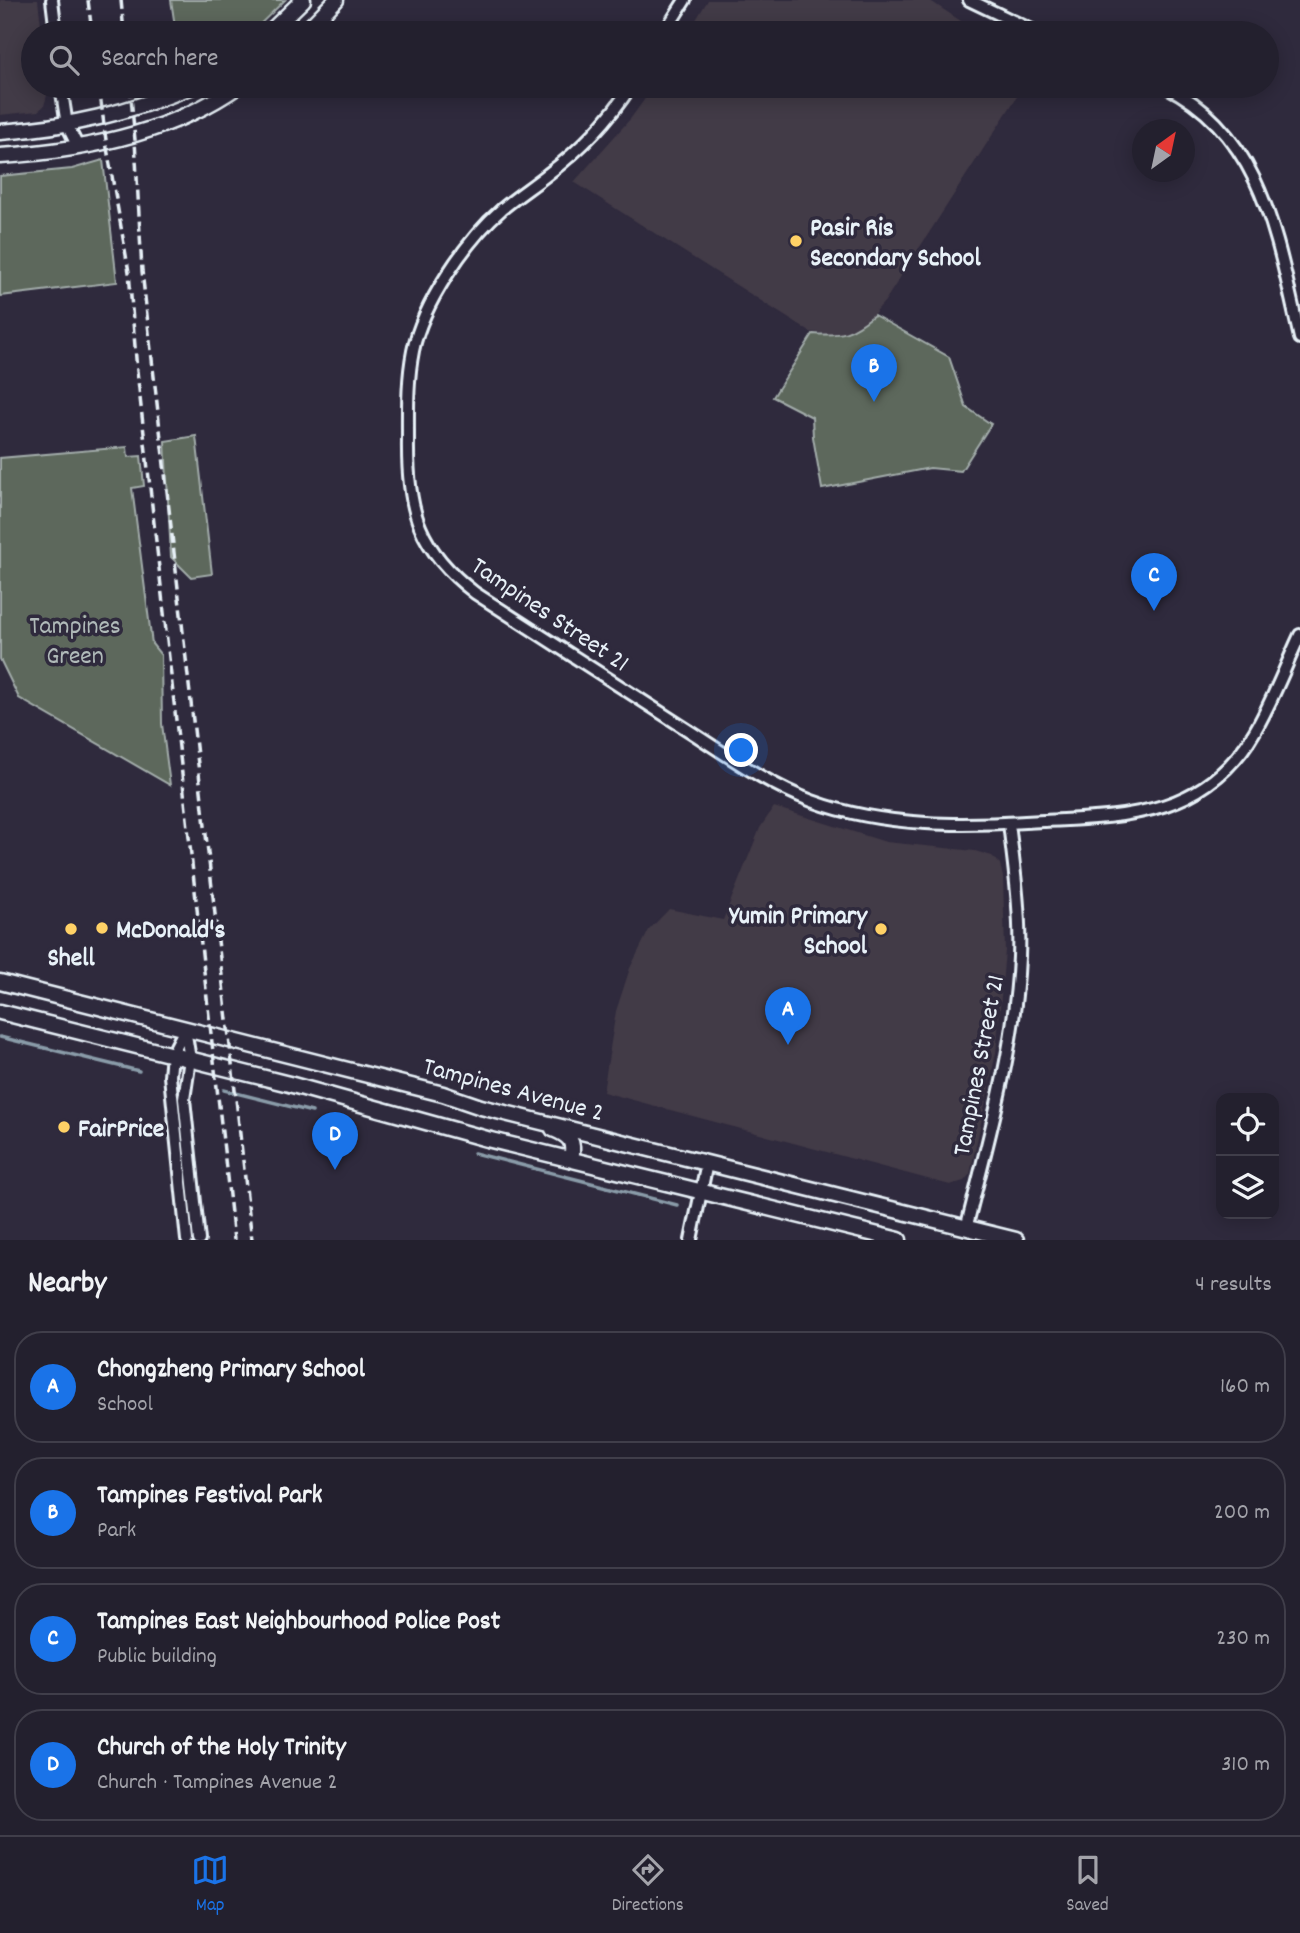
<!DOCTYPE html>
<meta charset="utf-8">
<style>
body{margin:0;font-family:Dekko,sans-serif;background:#2b2836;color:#f1f3f6}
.controls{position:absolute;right:21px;bottom:21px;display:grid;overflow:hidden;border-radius:14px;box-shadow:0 4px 18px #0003}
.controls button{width:63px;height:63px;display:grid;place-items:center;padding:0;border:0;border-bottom:2px solid #403e4a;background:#23202e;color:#f1f3f6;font:35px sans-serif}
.compass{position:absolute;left:1132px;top:119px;width:63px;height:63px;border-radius:50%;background:#23202e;box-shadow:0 4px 18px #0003;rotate:33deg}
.you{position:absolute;left:742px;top:751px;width:24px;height:24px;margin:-18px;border:5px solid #fff;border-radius:50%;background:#1a73e8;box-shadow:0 0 0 10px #1a73e833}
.badge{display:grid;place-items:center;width:46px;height:46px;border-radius:50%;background:#1a73e8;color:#fff;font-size:23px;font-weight:700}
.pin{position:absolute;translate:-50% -58px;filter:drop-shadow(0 2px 4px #0008)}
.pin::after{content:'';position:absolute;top:37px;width:24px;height:21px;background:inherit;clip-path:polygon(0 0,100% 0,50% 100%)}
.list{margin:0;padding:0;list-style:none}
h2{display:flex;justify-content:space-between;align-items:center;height:91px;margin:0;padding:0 28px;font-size:30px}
h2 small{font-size:23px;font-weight:400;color:#a3a3aa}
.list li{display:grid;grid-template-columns:46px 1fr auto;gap:21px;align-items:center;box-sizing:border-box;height:112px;margin:0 14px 14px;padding:0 14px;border:2px solid #403e4a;border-radius:28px}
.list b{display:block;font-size:26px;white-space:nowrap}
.list p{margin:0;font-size:23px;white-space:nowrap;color:#a3a3aa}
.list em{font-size:23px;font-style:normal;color:#a3a3aa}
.icon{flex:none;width:38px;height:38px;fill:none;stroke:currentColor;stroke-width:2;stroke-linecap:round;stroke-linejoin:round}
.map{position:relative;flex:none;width:1300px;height:1240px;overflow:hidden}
.search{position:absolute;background:#23202e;box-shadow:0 4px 18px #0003;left:21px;right:21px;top:21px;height:77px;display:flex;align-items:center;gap:18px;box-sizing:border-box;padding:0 24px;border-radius:38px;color:#a3a3aa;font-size:26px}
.sheet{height:595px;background:#23202e}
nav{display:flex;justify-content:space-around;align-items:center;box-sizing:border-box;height:98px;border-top:2px solid #403e4a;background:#23202e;font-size:19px;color:#a3a3aa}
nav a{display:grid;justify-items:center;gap:4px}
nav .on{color:#1a73e8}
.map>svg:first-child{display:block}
.built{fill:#423a46}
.green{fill:#5d675b;stroke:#a2acaa;stroke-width:2}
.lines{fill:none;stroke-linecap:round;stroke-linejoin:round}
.stream{stroke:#8a9ca9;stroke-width:3.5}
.minor-casing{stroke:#e8f1f8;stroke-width:16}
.secondary-casing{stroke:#e8f1f8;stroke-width:19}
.minor{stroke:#2f2a3d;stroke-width:10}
.secondary{stroke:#2f2a3d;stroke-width:14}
.rail{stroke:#e8f1f8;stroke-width:3.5;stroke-dasharray:10 5;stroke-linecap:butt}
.poi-dot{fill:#ffd166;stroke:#2f2a3d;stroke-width:2.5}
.labels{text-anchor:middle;stroke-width:7;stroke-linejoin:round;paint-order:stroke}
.poi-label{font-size:26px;font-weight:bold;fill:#e8f1f8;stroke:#2f2a3d;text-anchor:start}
.street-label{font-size:26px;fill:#e8f1f8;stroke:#2f2a3d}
.park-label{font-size:26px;fill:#b0bab9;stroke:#2f2a3d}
</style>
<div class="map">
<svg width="1300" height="1240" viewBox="0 0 1300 1240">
<rect width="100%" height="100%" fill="#2f2a3d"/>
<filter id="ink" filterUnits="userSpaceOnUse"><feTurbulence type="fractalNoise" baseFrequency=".0143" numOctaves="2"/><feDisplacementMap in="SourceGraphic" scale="14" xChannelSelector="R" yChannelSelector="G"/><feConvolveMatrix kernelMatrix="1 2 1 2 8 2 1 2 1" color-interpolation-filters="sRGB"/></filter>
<g filter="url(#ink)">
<g class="built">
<path d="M0 0H38L42 33H33V86H48V92L44 106 38 111 0 115Z"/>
<path d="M708 0H929L979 33H688Z"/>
<path d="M654 86H1024L885 301 865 324 837 335 810 332 574 182 631 118Z"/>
<path d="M774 807 886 842 975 851 992 856 1000 864 1003 877 1005 951 996 1053 970 1174 964 1181 950 1185 603 1092 616 1011 630 968 649 930 669 909 723 920 760 828Z"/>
</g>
<g class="green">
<path d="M171 0H285L251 33H176Z"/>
<path d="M103 160 117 282 0 296V176L72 169Z"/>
<path d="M874 315 949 357 966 407 991 424 961 471 930 468 822 489 813 437 812 417 773 397 813 334C842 336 851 334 874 315Z"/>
<path d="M196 436 212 574 191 577 171 557 165 441Z"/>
<path d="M127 447 128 457 141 456 144 486 132 488 152 644 161 655 162 724 170 785 19 698 0 659V458Z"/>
</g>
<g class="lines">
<g class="stream">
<path d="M0 1037 139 1071"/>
<path d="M224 1090 312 1112"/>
<path d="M474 1153 677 1205"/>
</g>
<g class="minor-casing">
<g id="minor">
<path d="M52 0 56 33"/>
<path d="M969 0 1038 33"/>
<path d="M664 33 685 0"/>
<path d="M61 86 67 125 78 147"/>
<path d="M631 86C609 120 580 150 548 174 533 186 516 197 502 209 466 240 422 305 413 351 407 381 408 412 408 441 407 511 419 550 475 593 543 637 612 681 680 725 723 752 764 783 812 801 885 828 966 826 1043 821 1128 817 1207 815 1255 731 1273 700 1285 667 1300 635"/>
<path d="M1165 86C1264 135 1277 241 1300 338"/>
<path d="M185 1029 172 1054 170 1076 187 1240"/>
<path d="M185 1029 190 1059 184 1099 199 1240"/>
<path d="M966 1229C988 1140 1015 1049 1019 957 1021 912 1014 867 1009 823"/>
<path d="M691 1240 707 1163"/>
</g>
</g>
<g class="secondary-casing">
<g id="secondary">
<path d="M269 33 303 0"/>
<path d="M304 33 336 0"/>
<path d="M0 132C70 127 128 113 193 86"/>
<path d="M0 156C82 151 170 134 238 86"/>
<path d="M0 982 443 1094 481 1107 1016 1240"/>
<path d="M0 1012 289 1084 487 1139 899 1240"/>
<path d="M553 1129C570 1136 575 1141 571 1159"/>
</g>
</g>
<use href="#minor" class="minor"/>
<use href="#secondary" class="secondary"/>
<g class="rail">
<path d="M88 0 92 33"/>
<path d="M121 0 124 33"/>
<path d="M99 86 107 148 129 272 137 371 234 1240"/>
<path d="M130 86 135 140 142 271 252 1240"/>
</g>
</g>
</g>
<g class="poi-dot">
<circle cx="796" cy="241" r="7"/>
<circle cx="102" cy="928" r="7"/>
<circle cx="71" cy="929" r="7"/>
<circle cx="881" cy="929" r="7"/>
<circle cx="64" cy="1127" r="7"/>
</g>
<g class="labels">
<g class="poi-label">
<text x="810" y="235">Pasir Ris<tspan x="810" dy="30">Secondary School</tspan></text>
<text x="867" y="923" text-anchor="end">Yumin Primary<tspan x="867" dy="30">School</tspan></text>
<text x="116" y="937">McDonald's</text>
<text x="71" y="965" text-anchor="middle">Shell</text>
<text x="78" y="1136">FairPrice</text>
</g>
<g class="street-label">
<text transform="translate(551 613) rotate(34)" y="9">Tampines Street 21</text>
<text transform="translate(977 1065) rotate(-79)" y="9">Tampines Street 21</text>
<text transform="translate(514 1088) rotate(15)" y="9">Tampines Avenue 2</text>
</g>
<g class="park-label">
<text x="75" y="633">Tampines<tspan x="75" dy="30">Green</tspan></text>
</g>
</g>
</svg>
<div class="controls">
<button><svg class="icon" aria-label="locate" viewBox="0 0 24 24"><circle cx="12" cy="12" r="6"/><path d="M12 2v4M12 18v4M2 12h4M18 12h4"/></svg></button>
<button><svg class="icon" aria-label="layers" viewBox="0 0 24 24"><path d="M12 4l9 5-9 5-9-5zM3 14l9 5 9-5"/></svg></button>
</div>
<svg class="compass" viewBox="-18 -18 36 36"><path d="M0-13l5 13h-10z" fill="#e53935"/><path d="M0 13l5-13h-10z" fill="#a3a3aa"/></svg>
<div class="you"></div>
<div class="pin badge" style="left:788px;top:1045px">A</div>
<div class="pin badge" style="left:874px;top:402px">B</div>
<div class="pin badge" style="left:1154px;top:611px">C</div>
<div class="pin badge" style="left:335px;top:1170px">D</div>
<div class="search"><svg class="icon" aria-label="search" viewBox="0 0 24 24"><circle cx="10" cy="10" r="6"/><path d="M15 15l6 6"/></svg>Search here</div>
</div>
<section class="sheet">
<h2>Nearby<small>4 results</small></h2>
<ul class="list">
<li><span class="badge">A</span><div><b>Chongzheng Primary School</b><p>School</p></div><em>160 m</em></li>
<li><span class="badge">B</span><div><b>Tampines Festival Park</b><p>Park</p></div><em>200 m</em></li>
<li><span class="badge">C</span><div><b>Tampines East Neighbourhood Police Post</b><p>Public building</p></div><em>230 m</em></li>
<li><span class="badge">D</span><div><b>Church of the Holy Trinity</b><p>Church · Tampines Avenue 2</p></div><em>310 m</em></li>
</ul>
</section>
<nav>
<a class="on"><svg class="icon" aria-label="map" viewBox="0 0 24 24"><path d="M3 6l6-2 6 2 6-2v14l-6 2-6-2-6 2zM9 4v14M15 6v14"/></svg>Map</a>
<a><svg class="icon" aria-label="directions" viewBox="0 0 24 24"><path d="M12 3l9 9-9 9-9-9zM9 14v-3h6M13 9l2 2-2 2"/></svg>Directions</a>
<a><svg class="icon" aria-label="saved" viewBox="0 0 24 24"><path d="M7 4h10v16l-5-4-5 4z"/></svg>Saved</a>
</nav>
